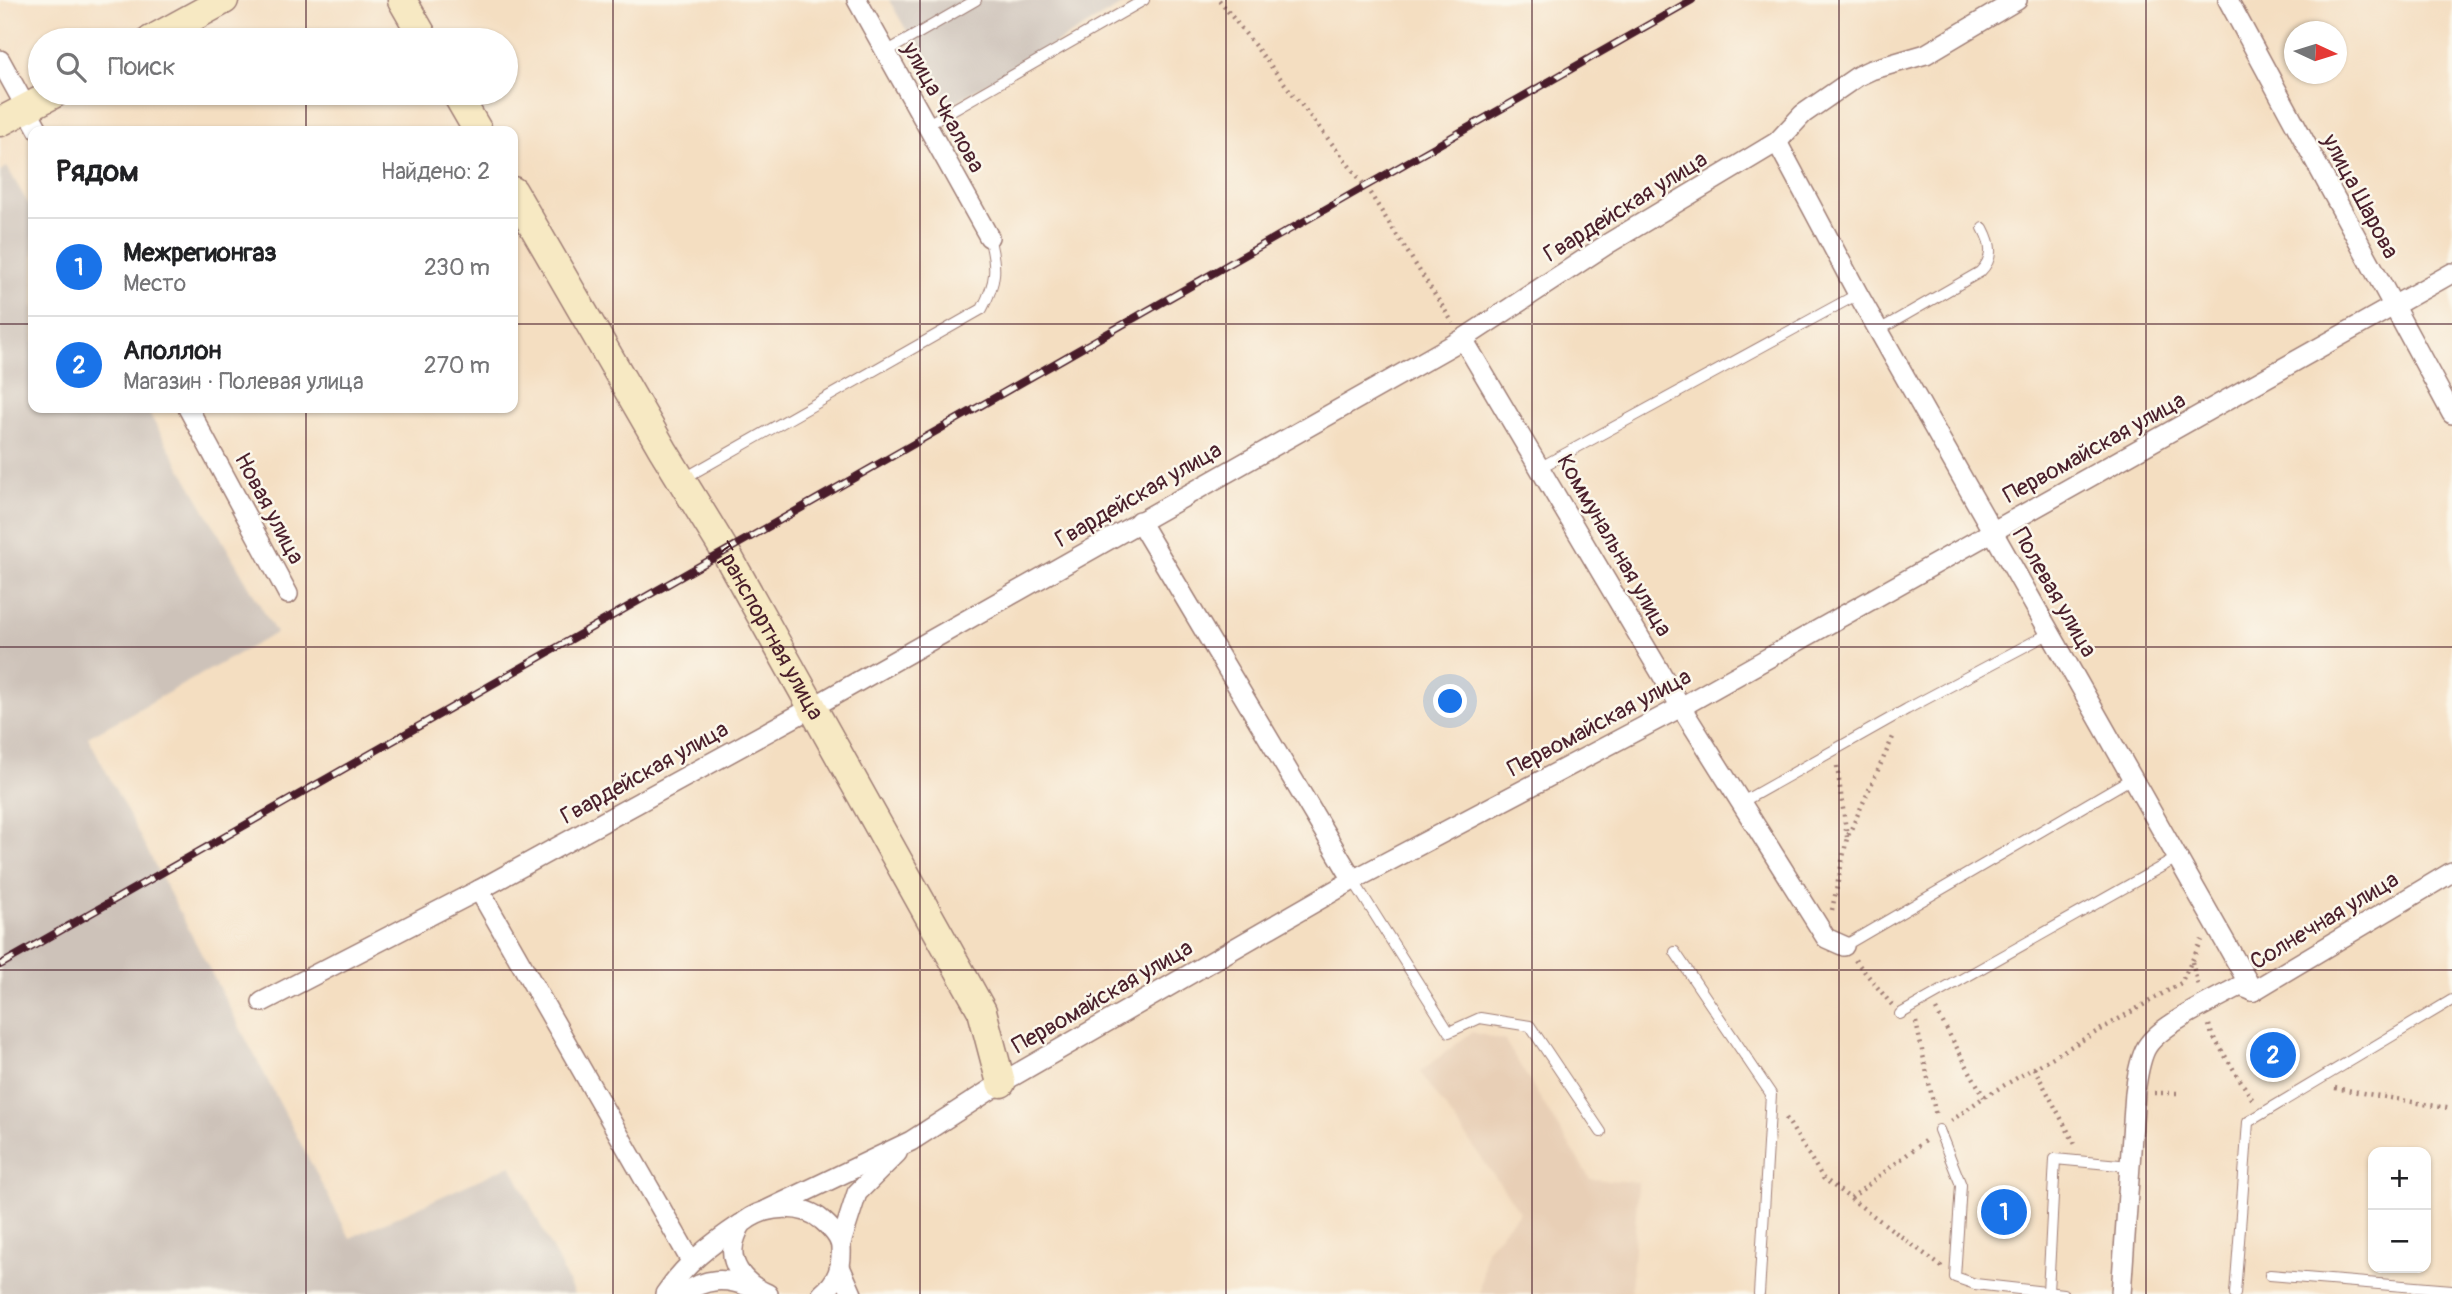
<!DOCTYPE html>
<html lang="ru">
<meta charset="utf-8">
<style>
body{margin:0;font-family:Pangolin,sans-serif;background:#f2f2f2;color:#202124}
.controls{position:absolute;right:21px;bottom:21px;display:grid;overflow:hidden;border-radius:14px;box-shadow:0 2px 5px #0004}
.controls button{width:63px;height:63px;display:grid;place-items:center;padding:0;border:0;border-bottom:2px solid #e0e0e0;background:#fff;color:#202124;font:35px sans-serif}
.compass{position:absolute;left:2284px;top:21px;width:63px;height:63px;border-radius:50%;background:#fff;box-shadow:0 2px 5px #0004;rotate:94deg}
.you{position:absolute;left:1451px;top:702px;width:24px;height:24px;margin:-18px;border:5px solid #fff;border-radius:50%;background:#1a73e8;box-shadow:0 0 0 10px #1a73e833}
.badge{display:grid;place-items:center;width:46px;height:46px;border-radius:50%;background:#1a73e8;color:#fff;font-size:23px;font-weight:700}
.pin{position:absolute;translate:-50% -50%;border:4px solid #fff;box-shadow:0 2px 7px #0006}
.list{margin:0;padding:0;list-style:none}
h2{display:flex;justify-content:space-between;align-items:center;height:91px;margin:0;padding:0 28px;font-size:30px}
h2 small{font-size:23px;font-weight:400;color:#757577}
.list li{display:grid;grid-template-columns:46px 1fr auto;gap:21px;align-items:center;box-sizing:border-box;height:98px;padding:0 28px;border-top:2px solid #e0e0e0}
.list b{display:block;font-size:26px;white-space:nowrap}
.list p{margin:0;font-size:23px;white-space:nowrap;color:#757577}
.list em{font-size:23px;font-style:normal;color:#757577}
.icon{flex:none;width:38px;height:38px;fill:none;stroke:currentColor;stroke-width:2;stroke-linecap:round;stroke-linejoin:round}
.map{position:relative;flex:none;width:2452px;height:1294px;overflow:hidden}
.search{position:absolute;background:#fff;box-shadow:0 2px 5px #0004;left:28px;top:28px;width:490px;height:77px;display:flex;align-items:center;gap:18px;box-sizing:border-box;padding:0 24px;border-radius:38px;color:#757577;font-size:26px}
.panel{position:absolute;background:#fff;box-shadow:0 2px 5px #0004;left:28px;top:126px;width:490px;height:287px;border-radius:14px}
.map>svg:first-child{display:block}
.built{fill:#e8cfb6}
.industrial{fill:#cdc2b9}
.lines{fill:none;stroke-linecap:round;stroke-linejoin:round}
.lane-casing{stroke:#9f7e76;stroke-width:12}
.street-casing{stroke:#9f7e76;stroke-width:22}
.secondary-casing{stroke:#9f7e76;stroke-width:31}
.path{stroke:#9f7e76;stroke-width:4.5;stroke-dasharray:2 5;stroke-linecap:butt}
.lane{stroke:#fff;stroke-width:10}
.street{stroke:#fff;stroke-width:19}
.secondary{stroke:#f7e9c3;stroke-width:28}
.rail-casing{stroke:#4a1f2b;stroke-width:8}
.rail{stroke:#fbf7ec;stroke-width:5;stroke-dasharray:16;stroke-linecap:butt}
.grid{fill:none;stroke:#4a1f2b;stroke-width:2;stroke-opacity:0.55}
.labels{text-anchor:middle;stroke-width:5;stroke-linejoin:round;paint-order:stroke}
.street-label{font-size:23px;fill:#4a1f2b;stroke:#fbf7ec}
</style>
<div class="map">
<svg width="2452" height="1294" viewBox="0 0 2452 1294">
<rect width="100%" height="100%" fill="#fbf7ec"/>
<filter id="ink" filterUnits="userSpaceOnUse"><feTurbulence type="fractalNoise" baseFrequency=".0143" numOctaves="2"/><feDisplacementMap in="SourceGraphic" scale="14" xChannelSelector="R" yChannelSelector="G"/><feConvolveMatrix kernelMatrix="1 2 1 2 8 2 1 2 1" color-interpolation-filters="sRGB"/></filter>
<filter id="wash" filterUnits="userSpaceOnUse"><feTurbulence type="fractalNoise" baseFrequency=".00686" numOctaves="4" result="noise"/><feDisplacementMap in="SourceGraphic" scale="28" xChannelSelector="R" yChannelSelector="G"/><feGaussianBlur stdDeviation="1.57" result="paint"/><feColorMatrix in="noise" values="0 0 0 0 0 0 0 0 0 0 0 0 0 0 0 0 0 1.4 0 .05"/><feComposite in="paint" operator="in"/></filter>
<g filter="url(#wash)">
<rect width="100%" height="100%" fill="#f4dec1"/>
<path class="built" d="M1472 1032 1505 1041 1590 1179 1638 1182 1631 1294H1480L1486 1249 1520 1212 1420 1072Z"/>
<g class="industrial">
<path d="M889 0H1130L950 105Z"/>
<path d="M7 167 33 212V408H146L276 633 88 737 350 1238 511 1165 574 1294H0V171Z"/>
</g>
</g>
<g filter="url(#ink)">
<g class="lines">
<g class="lane-casing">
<g id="lane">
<path d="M886 52 976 0"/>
<path d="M926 125 1144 0"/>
<path d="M1879 330 1980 272C1994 258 1992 245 1983 228"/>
<path d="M1541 467 1858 294"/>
<path d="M683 479 982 309C997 281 997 267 989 237"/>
<path d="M1742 802 1907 709 2050 633"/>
<path d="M1353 880 1449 1032 1480 1018 1530 1026 1601 1132"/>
<path d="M1844 946 2132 778"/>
<path d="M1675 952 1771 1094 1759 1294"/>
<path d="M1900 1014 2177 858"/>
<path d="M1939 1130 1961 1185 1955 1277 1975 1284 2063 1294"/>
<path d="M2270 1275 2452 1290"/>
<path d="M2048 1292 2055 1159 2130 1166"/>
<path d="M2235 1294 2248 1122 2452 1000"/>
</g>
</g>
<g class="street-casing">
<g id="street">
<path d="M857 0 989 237"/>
<path d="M2228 0 2452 414"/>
<path d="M0 60 39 131"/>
<path d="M1777 142 1858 294 2253 991"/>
<path d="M1463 339 1681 707 1826 938 1844 946"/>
<path d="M188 408 288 594"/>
<path d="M1139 521 1353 880"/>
<path d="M479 890 691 1261"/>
<path d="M2253 991 2452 872"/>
<path d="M262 1002 479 890 813 707 1463 339 1609 243 1777 142 1803 114 1858 76 1871 70 1926 54 2017 0"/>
<path d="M767 1210 911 1141 1001 1083 1353 880 1681 707 2452 273"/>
<path d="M841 1243 857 1193 897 1153"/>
<path d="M841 1269 852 1294"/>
<path d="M665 1294C685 1264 711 1244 741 1224"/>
<path d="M683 1294C705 1278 725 1277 750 1287"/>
<path d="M768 1294C744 1284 725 1262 736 1236 738 1231 740 1225 744 1222 765 1205 803 1203 823 1221 831 1228 840 1237 841 1247 842 1267 838 1281 822 1294"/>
<path d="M2121 1294 2135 1093C2137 1078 2139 1063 2145 1050 2156 1026 2215 1000 2240 986L2253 991"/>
</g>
</g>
<g class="secondary-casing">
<g id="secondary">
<path d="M402 0 425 40"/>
<path d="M151 40 224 0"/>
<path d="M456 93 478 131"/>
<path d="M0 122 55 93"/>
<path id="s1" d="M513 191 663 450 725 551 982 1011 1001 1083"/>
</g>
</g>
<g class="path">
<path d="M1219 0 1366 187 1453 323"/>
<path d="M1837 766 1847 837"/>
<path d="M1832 910 1847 838 1894 735"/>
<path d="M1855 960 1892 1005"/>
<path d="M2192 962 2198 986"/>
<path d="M1936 1010 1984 1097"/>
<path d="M1916 1022 1936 1116"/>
<path d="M2209 1025 2212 1035 2254 1102"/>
<path d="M2034 1068 2076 1146"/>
<path d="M2335 1088 2452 1109"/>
<path d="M2154 1093H2177"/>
<path d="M1786 1118 1823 1178 1942 1267"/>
<path d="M1951 1121 1984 1097 2181 983 2202 940"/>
<path d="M1851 1198 1927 1139"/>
</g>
<use href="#lane" class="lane"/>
<use href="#street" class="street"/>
<use href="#secondary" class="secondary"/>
<g class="rail-casing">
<path id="rail" d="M0 965 1692 0"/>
</g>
<use href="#rail" class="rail"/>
</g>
</g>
<path class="grid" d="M306 0V40M613 0V1294M920 0V1294M1226 0V1294M1532 0V1294M1839 0V1294M2146 0V1294M306 93V131M0 324H33M513 324H2452M306 408V1294M0 647H2452M0 970H2452"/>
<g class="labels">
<g class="street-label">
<text transform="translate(944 107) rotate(61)" y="8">улица Чкалова</text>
<text transform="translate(2361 196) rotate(62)" y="8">улица Шарова</text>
<text transform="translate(1625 206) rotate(-32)" y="8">Гвардейская улица</text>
<text transform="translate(2094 447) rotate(-29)" y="8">Первомайская улица</text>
<text transform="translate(1138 494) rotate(-30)" y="8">Гвардейская улица</text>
<text transform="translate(270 508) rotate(62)" y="8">Новая улица</text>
<text transform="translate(1615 545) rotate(60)" y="8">Коммунальная улица</text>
<text transform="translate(2055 592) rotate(60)" y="8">Полевая улица</text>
<text dy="8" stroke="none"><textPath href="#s1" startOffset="509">Транспортная улица</textPath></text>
<text transform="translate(1599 722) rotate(-28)" y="8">Первомайская улица</text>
<text transform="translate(644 772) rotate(-29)" y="8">Гвардейская улица</text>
<text transform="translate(2324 920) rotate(-31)" y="8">Солнечная улица</text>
<text transform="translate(1102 996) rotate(-30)" y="8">Первомайская улица</text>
</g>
</g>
</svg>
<div class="controls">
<button>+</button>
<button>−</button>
</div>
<svg class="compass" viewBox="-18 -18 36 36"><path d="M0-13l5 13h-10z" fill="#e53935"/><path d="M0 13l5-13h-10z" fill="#757577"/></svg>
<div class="you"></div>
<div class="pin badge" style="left:2004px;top:1212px">1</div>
<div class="pin badge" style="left:2273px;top:1055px">2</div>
<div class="search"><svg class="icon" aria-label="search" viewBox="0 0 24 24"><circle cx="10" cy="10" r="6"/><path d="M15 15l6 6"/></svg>Поиск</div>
<section class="panel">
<h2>Рядом<small>Найдено: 2</small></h2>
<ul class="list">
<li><span class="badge">1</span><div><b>Межрегионгаз</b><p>Место</p></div><em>230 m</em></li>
<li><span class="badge">2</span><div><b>Аполлон</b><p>Магазин · Полевая улица</p></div><em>270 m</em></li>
</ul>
</section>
</div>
